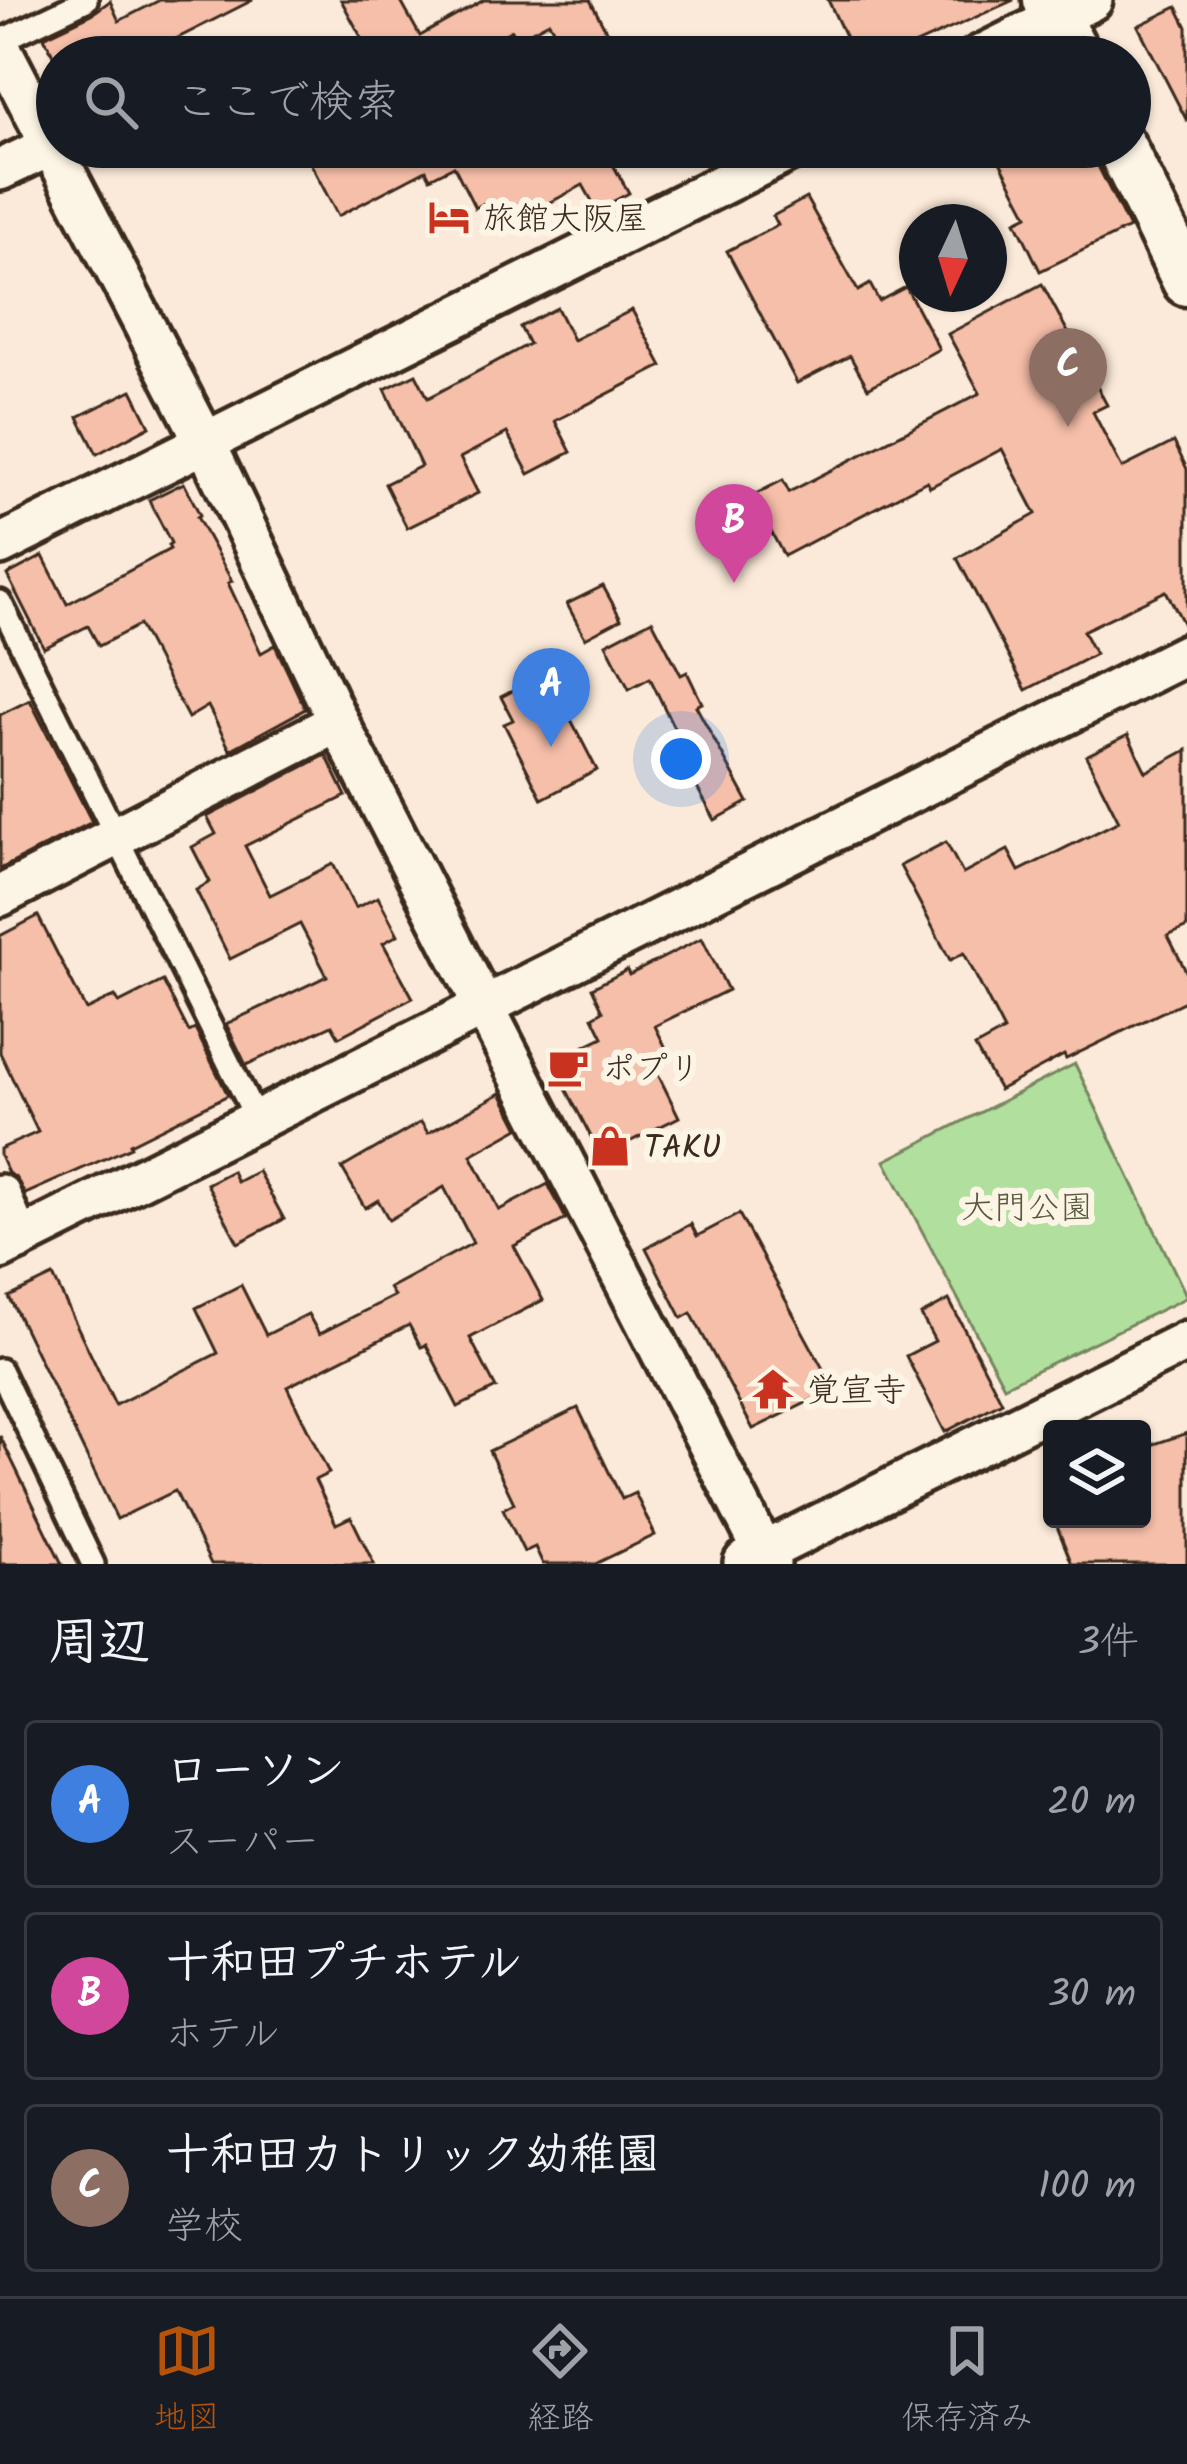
<!DOCTYPE html>
<html lang="ja">
<meta charset="utf-8">
<style>
body{margin:0;font-family:Kalam,"Klee One",sans-serif;background:#242831;color:#f1f3f6}
.controls{position:absolute;right:36px;bottom:36px;display:grid;overflow:hidden;border-radius:12px;box-shadow:0 3px 9px #0004}
.controls button{width:108px;height:108px;display:grid;place-items:center;padding:0;border:0;border-bottom:3px solid #363941;background:#171b24;color:#f1f3f6;font:60px sans-serif}
.compass{position:absolute;left:899px;top:204px;width:108px;height:108px;border-radius:50%;background:#171b24;box-shadow:0 3px 9px #0004;rotate:184deg}
.you{position:absolute;left:681px;top:759px;width:42px;height:42px;margin:-30px;border:9px solid #fff;border-radius:50%;background:#1a73e8;box-shadow:0 0 0 18px #1a73e833}
.badge{display:grid;place-items:center;width:78px;height:78px;border-radius:50%;background:#b45309;color:#fff;font-size:39px;font-weight:700}
.pin{position:absolute;translate:-50% -99px;filter:drop-shadow(0 3px 6px #0008)}
.pin::after{content:'';position:absolute;top:63px;width:42px;height:36px;background:inherit;clip-path:polygon(0 0,100% 0,50% 100%)}
.list{margin:0;padding:0;list-style:none}
h2{display:flex;justify-content:space-between;align-items:center;height:156px;margin:0;padding:0 48px;font-size:51px}
h2 small{font-size:39px;font-weight:400;color:#9ea1a6}
.list li{display:grid;grid-template-columns:78px 1fr auto;gap:36px;align-items:center;box-sizing:border-box;height:168px;margin:0 24px 24px;padding:0 24px;border:3px solid #363941;border-radius:12px}
.list b{display:block;font-size:45px;white-space:nowrap}
.list p{margin:0;font-size:39px;white-space:nowrap;color:#9ea1a6}
.list em{font-size:39px;font-style:normal;color:#9ea1a6}
.icon{flex:none;width:66px;height:66px;fill:none;stroke:currentColor;stroke-width:2;stroke-linecap:round;stroke-linejoin:round}
.map{position:relative;flex:none;width:1187px;height:1564px;overflow:hidden}
.search{position:absolute;background:#171b24;box-shadow:0 3px 9px #0004;left:36px;right:36px;top:36px;height:132px;display:flex;align-items:center;gap:30px;box-sizing:border-box;padding:0 42px;border-radius:66px;color:#9ea1a6;font-size:45px}
.sheet{height:732px;background:#171b24}
nav{display:flex;justify-content:space-around;align-items:center;box-sizing:border-box;height:168px;border-top:3px solid #363941;background:#171b24;font-size:33px;color:#9ea1a6}
nav a{display:grid;justify-items:center;gap:6px}
nav .on{color:#b45309}
.map>svg:first-child{display:block}
.green{fill:#b1e09e;stroke:#76855e;stroke-width:3}
.building{fill:#f6bfa9;stroke:#3b2a1e;stroke-width:3}
.lines{fill:none;stroke-linecap:round;stroke-linejoin:round}
.service-casing{stroke:#3b2a1e;stroke-width:30}
.minor-casing{stroke:#3b2a1e;stroke-width:48}
.tertiary-casing{stroke:#3b2a1e;stroke-width:57}
.service{stroke:#fcf5e5;stroke-width:21}
.minor{stroke:#fcf5e5;stroke-width:39}
.tertiary{stroke:#fcf5e5;stroke-width:48}
.labels{text-anchor:middle;stroke-width:12;stroke-linejoin:round;paint-order:stroke}
.poi-label{font-size:33px;fill:#3b2a1e;stroke:#fcf5e5;text-anchor:start}
.park-label{font-size:33px;fill:#58583e;stroke:#fcf5e5}
</style>
<div class="map">
<svg width="1187" height="1564" viewBox="0 0 1187 1564">
<rect width="100%" height="100%" fill="#fbead9"/>
<filter id="ink" filterUnits="userSpaceOnUse"><feTurbulence type="fractalNoise" baseFrequency=".00833" numOctaves="2"/><feDisplacementMap in="SourceGraphic" scale="24" xChannelSelector="R" yChannelSelector="G"/><feConvolveMatrix kernelMatrix="1 2 1 2 8 2 1 2 1" color-interpolation-filters="sRGB"/></filter>
<g filter="url(#ink)">
<path class="green" d="M1075 1064 1187 1297 1004 1386 885 1161Z"/>
<g class="building">
<path d="M160 0H253L146 54 141 46 118 57H54L44 37 92 14 110 1 119 21Z"/>
<path d="M341 0H400L420 36 484 0H590L620 57H569L549 22 517 39 512 30 465 57H372Z"/>
<path d="M828 0H1014L887 57H855Z"/>
<path d="M1177 7 1187 27V121L1138 26Z"/>
<path d="M302 147H603L629 193 597 210 583 185 504 227 490 200 475 208 454 166 430 178 426 170 338 216Z"/>
<path d="M1024 147H1086L1094 163 1096 162 1129 228 1040 271 1016 221 1028 215 999 160Z"/>
<path d="M806 198 858 291 870 284 879 301 906 287 939 349 868 388 850 356 797 383 727 251 778 225 773 216Z"/>
<path d="M1042 284 1107 405 1093 412 1122 468 1174 442 1187 469V630L1166 591 1083 631 1095 654 1026 690 957 558 1036 514 1002 449 930 487 927 481 784 556 752 496 783 480 789 492 980 393 948 334Z"/>
<path d="M557 308 573 340 632 310 662 366 555 421 571 452 529 474 507 433 460 458 478 493 407 528 385 484 421 466 385 389 416 374 428 398 529 344 520 327Z"/>
<path d="M132 390 150 426 97 454 78 417Z"/>
<path d="M184 483 200 515 197 517 232 581 228 583 261 653 275 645 305 709 230 750 208 706 188 718 139 625 99 646 88 626 44 648 7 575 43 556 67 604 170 549 168 545 171 543 149 500Z"/>
<path d="M603 586 621 619 585 638 567 604Z"/>
<path d="M652 620 681 675 687 672 702 703 696 706 748 802 715 820 686 768 692 765 650 678 629 689 606 644Z"/>
<path d="M547 673 597 770 542 799 504 724 513 720 501 697Z"/>
<path d="M30 700 92 822 0 869V715Z"/>
<path d="M1128 735 1146 772 1187 750V927L1168 936 1187 973V1000L1066 1059 1064 1055 999 1090 975 1047 1004 1031 964 953 950 960 900 866 946 842 963 874 1008 850 1019 871 1119 821 1086 756Z"/>
<path d="M326 755 346 796 245 846 270 895 333 864 355 908 378 897 398 935 383 943 413 998 339 1037 332 1025 246 1065 226 1024 327 976 300 924 230 959 196 890 210 882 192 847 216 834 207 817Z"/>
<path d="M38 916 86 1010 115 996 119 1003 163 981 189 1032 195 1029 228 1095 130 1144 131 1147 25 1194 15 1177 8 1173 0 1155V1149L38 1132 0 1053V936Z"/>
<path d="M702 938 728 990 655 1026 667 1050 650 1058 679 1117 601 1156 552 1062 603 1037 593 1017 603 1011 592 988 627 970 629 975Z"/>
<path d="M501 1093 519 1128 471 1155 499 1210 548 1184 566 1219 514 1246 543 1300 470 1338 496 1388 458 1407 426 1345 421 1347 409 1325 287 1387 329 1473 315 1480 336 1524 351 1517 374 1564H211L175 1491 117 1519 9 1297 53 1276 115 1405 218 1353 196 1308 241 1285 266 1335 308 1314 319 1334 394 1296 389 1288 473 1243 444 1187 389 1220 378 1200 365 1208 342 1168 421 1122 428 1133Z"/>
<path d="M232 1171 237 1182 258 1171 284 1219 238 1243 207 1184Z"/>
<path d="M739 1214 834 1389 753 1429 691 1313 682 1318 646 1248 691 1224 697 1236Z"/>
<path d="M949 1300 1002 1402 945 1432 906 1356 935 1341 921 1315Z"/>
<path d="M578 1408 622 1499 635 1493 655 1535 595 1564H543L535 1547 524 1552 503 1509 514 1503 489 1451Z"/>
<path d="M1187 1433V1564H1072L1054 1519H1142V1448Z"/>
<path d="M0 1436 62 1564H0Z"/>
</g>
<g class="lines">
<g class="service-casing">
<g id="service">
<path d="M0 41 86 0"/>
<path d="M0 602 257 1120"/>
<path d="M0 1370 93 1564"/>
</g>
</g>
<g class="minor-casing">
<g id="minor">
<path d="M0 47 205 442 338 722 770 1564"/>
<path d="M978 57 1092 0"/>
<path d="M0 170 52 145"/>
<path d="M0 545 797 147"/>
<path d="M0 896 338 722"/>
<path d="M0 1195 19 1240"/>
<path d="M0 1249 1187 654"/>
<path d="M744 1562 1187 1341"/>
</g>
</g>
<g class="tertiary-casing">
<g id="tertiary">
<path d="M1048 0 1076 57"/>
<path d="M1121 147 1187 281"/>
</g>
</g>
<use href="#service" class="service"/>
<use href="#minor" class="minor"/>
<use href="#tertiary" class="tertiary"/>
</g>
</g>
<defs>
<g id="hotel-bare" transform="scale(3.24)"><path d="M-6-4.5h1.5V1H6V5H4.5V3h-9V5H-6ZM-4 0a1.8 1.8 0 1 1 3.6 0ZM.5 0V-2.5h3Q6-2.5 6 0Z" fill="#c8321e" stroke="#fcf5e5" stroke-width="2.5" paint-order="stroke"/></g>
<g id="cafe-bare" transform="scale(3.24)"><path d="M-5.5-4.5H6V0H3Q3 3.5 0 3.5H-2.5Q-5.5 3.5-5.5 0ZM3-3.2v2h1.7v-2ZM-6 4.5H4V6H-6Z" fill="#c8321e" stroke="#fcf5e5" stroke-width="2.5" paint-order="stroke"/></g>
<g id="shop-bare" transform="scale(3.24)"><path d="M-5-2.5h2.3a2.7 3.5 0 0 1 5.4 0H5L5.5 6h-11ZM-1.5-2.5h3a1.5 2.3 0 0 0-3 0Z" fill="#c8321e" stroke="#fcf5e5" stroke-width="2.5" paint-order="stroke"/></g>
<g id="temple-bare" transform="scale(3.24)"><path d="M0-6L5-2H3V0L6.5 2.5H4V6H1.5V3h-3V6H-4V2.5H-6.5L-3 0V-2H-5Z" fill="#c8321e" stroke="#fcf5e5" stroke-width="2.5" paint-order="stroke"/></g>
</defs>
<g fill-rule="evenodd">
<use href="#hotel-bare" x="449" y="217"/>
<use href="#cafe-bare" x="568" y="1067"/>
<use href="#shop-bare" x="610" y="1146"/>
<use href="#temple-bare" x="773" y="1389"/>
</g>
<g class="labels">
<g class="poi-label">
<text x="483" y="229">旅館大阪屋</text>
<text x="602" y="1079">ポプリ</text>
<text x="644" y="1158">TAKU</text>
<text x="807" y="1401">覚宣寺</text>
</g>
<g class="park-label">
<text x="1027" y="1218">大門公園</text>
</g>
</g>
</svg>
<div class="controls">
<button><svg class="icon" aria-label="layers" viewBox="0 0 24 24"><path d="M12 4l9 5-9 5-9-5zM3 14l9 5 9-5"/></svg></button>
</div>
<svg class="compass" viewBox="-18 -18 36 36"><path d="M0-13l5 13h-10z" fill="#e53935"/><path d="M0 13l5-13h-10z" fill="#9ea1a6"/></svg>
<div class="you"></div>
<div class="pin badge" style="left:551px;top:747px;background:#3f7fe0">A</div>
<div class="pin badge" style="left:734px;top:583px;background:#d1479c">B</div>
<div class="pin badge" style="left:1068px;top:427px;background:#8d6e63">C</div>
<div class="search"><svg class="icon" aria-label="search" viewBox="0 0 24 24"><circle cx="10" cy="10" r="6"/><path d="M15 15l6 6"/></svg>ここで検索</div>
</div>
<section class="sheet">
<h2>周辺<small>3件</small></h2>
<ul class="list">
<li><span class="badge" style="background:#3f7fe0">A</span><div><b>ローソン</b><p>スーパー</p></div><em>20 m</em></li>
<li><span class="badge" style="background:#d1479c">B</span><div><b>十和田プチホテル</b><p>ホテル</p></div><em>30 m</em></li>
<li><span class="badge" style="background:#8d6e63">C</span><div><b>十和田カトリック幼稚園</b><p>学校</p></div><em>100 m</em></li>
</ul>
</section>
<nav>
<a class="on"><svg class="icon" aria-label="map" viewBox="0 0 24 24"><path d="M3 6l6-2 6 2 6-2v14l-6 2-6-2-6 2zM9 4v14M15 6v14"/></svg>地図</a>
<a><svg class="icon" aria-label="directions" viewBox="0 0 24 24"><path d="M12 3l9 9-9 9-9-9zM9 14v-3h6M13 9l2 2-2 2"/></svg>経路</a>
<a><svg class="icon" aria-label="saved" viewBox="0 0 24 24"><path d="M7 4h10v16l-5-4-5 4z"/></svg>保存済み</a>
</nav>
